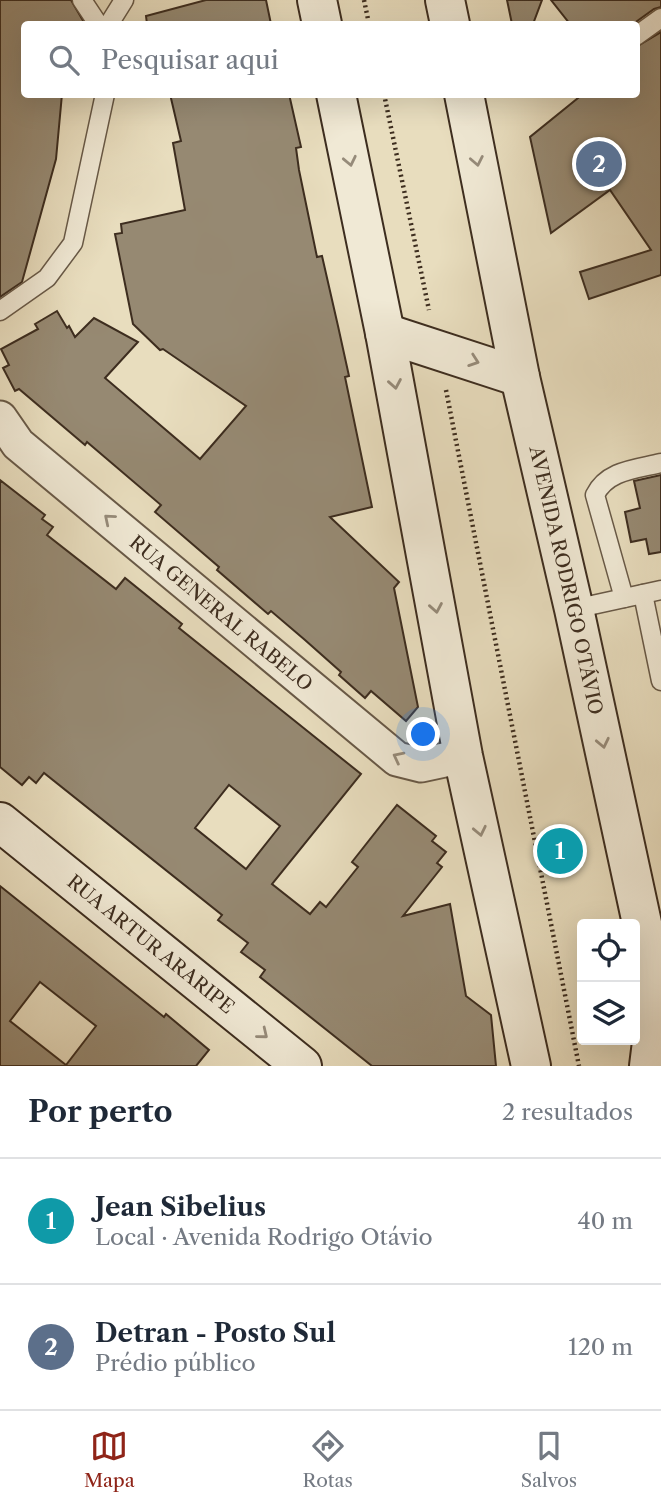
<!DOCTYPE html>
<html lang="pt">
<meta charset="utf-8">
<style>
body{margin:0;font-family:"Libre Caslon Text",serif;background:#f6f6f7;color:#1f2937}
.controls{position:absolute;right:21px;bottom:21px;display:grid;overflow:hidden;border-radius:7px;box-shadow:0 7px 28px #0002}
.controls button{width:63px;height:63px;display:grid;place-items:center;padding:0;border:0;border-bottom:2px solid #e0e1e3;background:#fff;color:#1f2937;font:35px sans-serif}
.you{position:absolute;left:424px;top:735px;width:24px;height:24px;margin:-18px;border:5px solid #fff;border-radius:50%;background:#1a73e8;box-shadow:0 0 0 10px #1a73e833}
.badge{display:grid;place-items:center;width:46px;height:46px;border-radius:50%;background:#8f2418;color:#fff;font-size:23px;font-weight:700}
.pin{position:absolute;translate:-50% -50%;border:4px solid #fff;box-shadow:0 2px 7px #0006}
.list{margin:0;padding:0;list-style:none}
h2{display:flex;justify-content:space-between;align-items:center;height:91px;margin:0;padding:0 28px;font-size:30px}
h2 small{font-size:23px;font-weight:400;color:#747a83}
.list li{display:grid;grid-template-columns:46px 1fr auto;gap:21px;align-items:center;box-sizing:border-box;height:126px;padding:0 28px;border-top:2px solid #e0e1e3}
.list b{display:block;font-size:26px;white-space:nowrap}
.list p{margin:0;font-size:23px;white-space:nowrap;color:#747a83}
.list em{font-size:23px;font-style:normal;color:#747a83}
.icon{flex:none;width:38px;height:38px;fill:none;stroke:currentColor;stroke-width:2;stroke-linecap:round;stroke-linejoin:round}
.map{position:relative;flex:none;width:661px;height:1066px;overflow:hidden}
.search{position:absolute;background:#fff;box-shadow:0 7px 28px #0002;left:21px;right:21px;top:21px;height:77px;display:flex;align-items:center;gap:18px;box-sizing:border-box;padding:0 24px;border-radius:7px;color:#747a83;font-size:26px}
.sheet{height:343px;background:#fff}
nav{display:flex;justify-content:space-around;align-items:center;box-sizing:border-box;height:98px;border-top:2px solid #e0e1e3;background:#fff;font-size:19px;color:#747a83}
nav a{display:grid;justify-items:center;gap:4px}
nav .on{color:#8f2418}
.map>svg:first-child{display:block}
.building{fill:#968972;stroke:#3d2d1f;stroke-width:2;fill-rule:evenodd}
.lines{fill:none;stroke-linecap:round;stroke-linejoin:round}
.lane-casing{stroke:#685947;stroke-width:21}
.street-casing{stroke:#685947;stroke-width:37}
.secondary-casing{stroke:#3d2d1f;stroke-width:42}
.path{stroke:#3d2d1f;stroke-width:4.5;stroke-dasharray:2 3.5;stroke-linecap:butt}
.lane{stroke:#f0e9d5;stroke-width:18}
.street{stroke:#f0e9d5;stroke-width:33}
.secondary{stroke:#f0e9d5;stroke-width:38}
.oneway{stroke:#968b7a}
.labels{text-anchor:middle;stroke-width:6;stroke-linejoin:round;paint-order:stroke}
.street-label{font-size:19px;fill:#3d2d1f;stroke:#f0e9d5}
</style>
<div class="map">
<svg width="661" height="1066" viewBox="0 0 661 1066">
<rect width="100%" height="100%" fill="#e8ddbe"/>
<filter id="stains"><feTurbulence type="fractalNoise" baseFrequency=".00286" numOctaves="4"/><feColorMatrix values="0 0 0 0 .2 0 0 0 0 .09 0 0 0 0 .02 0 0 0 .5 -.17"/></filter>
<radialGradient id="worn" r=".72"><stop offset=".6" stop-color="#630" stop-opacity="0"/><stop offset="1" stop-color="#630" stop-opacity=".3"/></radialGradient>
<g class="building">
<path d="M0 0H71L85 24H24V94H62L56 159 22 282 0 297Z"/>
<path d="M206 0H266L271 24H147L146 16Z"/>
<path d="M507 0H542L533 24H512Z"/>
<path d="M551 0H661V7L654 9 633 24H570Z"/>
<path d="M661 32V275L589 299 580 272 651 250 610 190 551 233 530 137 583 94H636V47Z"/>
<path d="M170 94H289L301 147 296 148 299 170 317 257 322 256 338 326 349 376 345 377 372 507 330 517 399 582 394 588 418 707 406 721 371 691 365 698 339 675 341 672 305 640 271 611 268 614 217 570 219 567 155 512 161 505 87 442 85 445 19 389 15 391 3 368 9 365 1 349 38 329 35 324 57 311 67 328 69 326 75 337 94 318 138 342 105 378 200 459 246 406 163 349 160 350 133 324 115 234 122 233 121 224 185 210 173 143 181 141Z"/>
<path d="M661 475V552L649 554 646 539 631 542 625 512 640 508 634 481Z"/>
<path d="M0 480 45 515 42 519 53 527 47 535 116 589 125 578 182 624 179 628 361 774 272 884 310 914 320 902 326 907 358 867 352 862 397 805 436 836 432 841 446 852 437 863 442 867 403 916 450 904 466 996 491 1015 496 1066H372L260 977 265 970 241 952 248 943 218 920 222 915 44 773 36 783 29 777 22 785 0 767ZM229 785 280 826 246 869 195 828Z"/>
<path d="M0 886 164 1017 166 1014 209 1050 196 1066H0ZM40 982 96 1026 66 1065 10 1021Z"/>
</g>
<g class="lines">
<g class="lane-casing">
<g id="lane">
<path d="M82 0 98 24"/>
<path d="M109 24 124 0"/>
<path d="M636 36 661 18"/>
<path d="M0 311 47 278 73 243 105 94"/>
<path d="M643 594 661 681"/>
<path d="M624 598 595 495C607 470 637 469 661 463"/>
<path d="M574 609 661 590"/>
</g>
</g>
<g class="street-casing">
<g id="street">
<path id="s1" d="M0 418 18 444 397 759 421 765 463 756"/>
</g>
</g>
<g class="secondary-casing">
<g id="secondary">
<path d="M317 0 322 24"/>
<path d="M445 0 450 24"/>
<path d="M336 94 385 333 463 756 531 1066"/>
<path id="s2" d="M464 94 520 377 574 609 643 928 656 1010 649 1066"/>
<path d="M385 333 520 377"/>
<path id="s3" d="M0 822 302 1066"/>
</g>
</g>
<g class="path">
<path d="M364 0 369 24"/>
<path d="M384 94 429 310"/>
<path d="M446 390 579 1066"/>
</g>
<use href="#lane" class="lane"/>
<use href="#street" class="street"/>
<use href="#secondary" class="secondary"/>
</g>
<defs><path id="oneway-chevron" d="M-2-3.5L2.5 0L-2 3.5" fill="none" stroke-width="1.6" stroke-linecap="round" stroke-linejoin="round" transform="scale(1.75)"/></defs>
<g class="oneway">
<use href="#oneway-chevron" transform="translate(350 161) rotate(78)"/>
<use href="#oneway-chevron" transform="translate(477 161) rotate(79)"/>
<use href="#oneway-chevron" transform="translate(474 361) rotate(19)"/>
<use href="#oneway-chevron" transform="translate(395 384) rotate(80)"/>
<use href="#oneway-chevron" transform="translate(109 519) rotate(-140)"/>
<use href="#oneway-chevron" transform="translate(436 608) rotate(80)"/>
<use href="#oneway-chevron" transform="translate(603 743) rotate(78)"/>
<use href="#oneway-chevron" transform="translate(398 757) rotate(-153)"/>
<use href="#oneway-chevron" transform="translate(480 831) rotate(78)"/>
<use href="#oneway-chevron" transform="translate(263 1034) rotate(39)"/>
</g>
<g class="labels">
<g class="street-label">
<text dy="7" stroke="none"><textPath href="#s2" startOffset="497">AVENIDA RODRIGO OTÁVIO</textPath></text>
<text dy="7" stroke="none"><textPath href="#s1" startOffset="296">RUA GENERAL RABELO</textPath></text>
<text dy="7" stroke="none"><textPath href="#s3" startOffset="194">RUA ARTUR ARARIPE</textPath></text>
</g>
</g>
<rect width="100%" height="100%" filter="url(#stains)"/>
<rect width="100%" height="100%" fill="url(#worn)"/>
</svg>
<div class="controls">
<button><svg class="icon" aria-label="locate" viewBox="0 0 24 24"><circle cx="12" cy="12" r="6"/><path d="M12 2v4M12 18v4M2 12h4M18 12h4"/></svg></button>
<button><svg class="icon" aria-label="layers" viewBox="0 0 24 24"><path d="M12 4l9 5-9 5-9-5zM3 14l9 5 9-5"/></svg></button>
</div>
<div class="you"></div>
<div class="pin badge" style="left:560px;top:851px;background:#0f9aa8">1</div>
<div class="pin badge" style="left:599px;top:164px;background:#5c6f8a">2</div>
<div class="search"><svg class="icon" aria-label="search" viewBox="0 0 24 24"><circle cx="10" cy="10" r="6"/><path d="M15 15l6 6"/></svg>Pesquisar aqui</div>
</div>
<section class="sheet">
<h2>Por perto<small>2 resultados</small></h2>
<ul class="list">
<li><span class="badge" style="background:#0f9aa8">1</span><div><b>Jean Sibelius</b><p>Local · Avenida Rodrigo Otávio</p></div><em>40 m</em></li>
<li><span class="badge" style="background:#5c6f8a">2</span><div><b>Detran - Posto Sul</b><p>Prédio público</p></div><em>120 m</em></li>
</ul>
</section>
<nav>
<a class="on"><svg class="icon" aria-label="map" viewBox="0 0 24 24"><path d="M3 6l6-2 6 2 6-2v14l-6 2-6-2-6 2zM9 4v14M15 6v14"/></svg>Mapa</a>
<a><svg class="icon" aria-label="directions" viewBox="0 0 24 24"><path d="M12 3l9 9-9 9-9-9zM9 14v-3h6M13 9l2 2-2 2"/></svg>Rotas</a>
<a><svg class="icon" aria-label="saved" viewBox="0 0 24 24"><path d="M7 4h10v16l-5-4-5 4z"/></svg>Salvos</a>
</nav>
